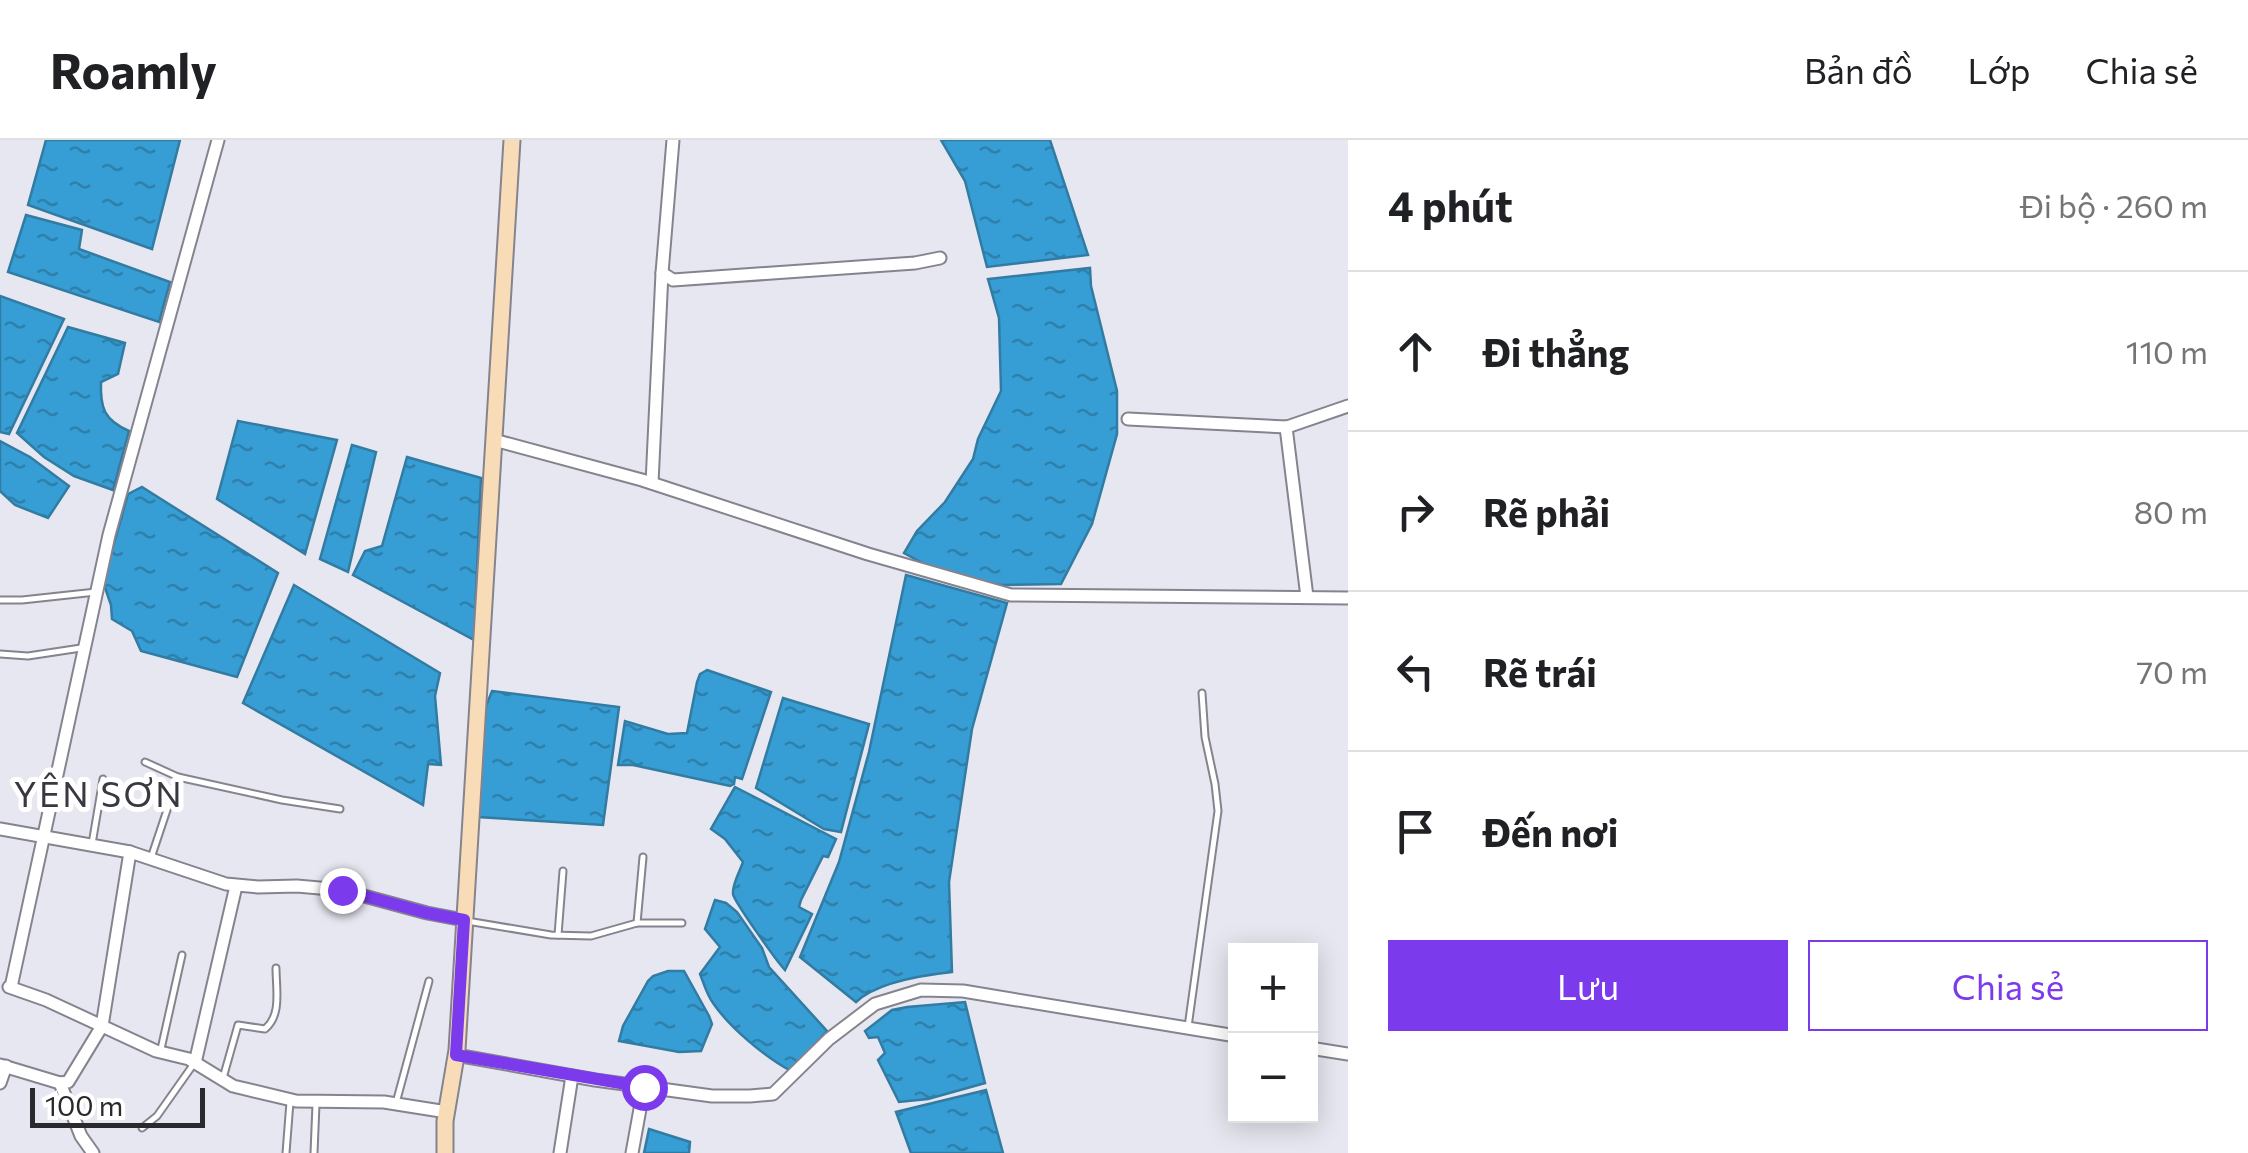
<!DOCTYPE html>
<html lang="vi">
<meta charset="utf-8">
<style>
body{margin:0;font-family:Commissioner,sans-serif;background:#f6f6f6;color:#202124}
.controls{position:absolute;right:30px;bottom:30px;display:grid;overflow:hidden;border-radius:0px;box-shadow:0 5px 25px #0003}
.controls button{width:90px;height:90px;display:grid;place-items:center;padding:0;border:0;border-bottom:2px solid #e0e0e0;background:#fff;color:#202124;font:50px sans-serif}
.scale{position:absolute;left:30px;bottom:25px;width:175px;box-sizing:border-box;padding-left:10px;border:5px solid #2a2a2e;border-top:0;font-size:28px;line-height:35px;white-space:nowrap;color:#2a2a2e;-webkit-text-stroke:8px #fff;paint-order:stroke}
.stop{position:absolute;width:30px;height:30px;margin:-22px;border:8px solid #7c3aed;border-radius:50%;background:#fff}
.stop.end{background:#7c3aed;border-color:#fff;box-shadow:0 2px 10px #0008}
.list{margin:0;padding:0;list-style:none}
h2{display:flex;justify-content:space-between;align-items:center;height:130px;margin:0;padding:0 40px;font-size:42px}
h2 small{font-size:32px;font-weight:400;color:#757577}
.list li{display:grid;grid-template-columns:65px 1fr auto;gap:30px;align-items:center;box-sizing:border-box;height:160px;padding:0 40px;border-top:2px solid #e0e0e0}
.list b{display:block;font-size:38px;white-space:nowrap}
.list em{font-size:32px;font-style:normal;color:#757577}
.actions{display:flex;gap:20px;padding:30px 40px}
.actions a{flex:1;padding:22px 0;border:2px solid #7c3aed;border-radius:0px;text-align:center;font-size:35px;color:#7c3aed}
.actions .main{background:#7c3aed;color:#fff}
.icon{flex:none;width:55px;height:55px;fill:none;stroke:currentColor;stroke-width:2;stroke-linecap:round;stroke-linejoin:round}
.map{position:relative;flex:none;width:1348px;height:1013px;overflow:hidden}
header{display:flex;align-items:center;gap:60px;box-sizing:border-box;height:140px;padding:0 50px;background:#fff;border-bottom:2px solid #e0e0e0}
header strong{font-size:48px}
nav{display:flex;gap:55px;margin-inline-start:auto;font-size:35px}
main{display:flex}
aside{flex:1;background:#fff}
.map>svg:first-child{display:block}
.water{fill:url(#water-ripples);stroke:#327ba2;stroke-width:2.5}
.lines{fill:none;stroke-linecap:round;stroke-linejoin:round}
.lane-casing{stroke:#85848e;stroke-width:9}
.street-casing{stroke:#85848e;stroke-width:15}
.secondary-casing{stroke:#85848e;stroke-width:19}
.lane{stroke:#fff;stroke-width:5}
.street{stroke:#fff;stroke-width:11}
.secondary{stroke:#f8dcb7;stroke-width:15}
.route{stroke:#7c3aed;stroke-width:12}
.labels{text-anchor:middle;stroke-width:10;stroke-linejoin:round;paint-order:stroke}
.quarter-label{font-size:35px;letter-spacing:2.5px;fill:#383840;stroke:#fff}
</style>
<header>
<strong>Roamly</strong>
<nav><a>Bản đồ</a><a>Lớp</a><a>Chia sẻ</a></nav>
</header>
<main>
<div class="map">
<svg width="1348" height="1013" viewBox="0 0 1348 1013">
<defs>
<pattern id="water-ripples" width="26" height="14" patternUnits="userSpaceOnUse" patternTransform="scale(2.5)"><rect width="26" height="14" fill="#369ed4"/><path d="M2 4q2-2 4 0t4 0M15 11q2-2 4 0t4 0" fill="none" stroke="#2e81ac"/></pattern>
</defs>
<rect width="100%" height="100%" fill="#e7e7f1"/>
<g class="water">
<path d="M46 0H180L152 109 28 65Z"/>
<path d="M941 0H1050L1088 115 987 127 965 41Z"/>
<path d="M26 75 82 90 79 109 170 142 159 182 8 132Z"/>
<path d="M1090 128 1091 146 1117 251V294L1092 384 1061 444 999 445 939 432 904 413 917 391 945 362 973 319 978 299 1001 251 999 178 988 139Z"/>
<path d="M0 156 64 179 9 294 0 292Z"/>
<path d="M68 187 125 203 118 234 101 242C100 268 104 280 129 291L113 350 74 336 44 317 17 293Z"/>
<path d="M238 281 337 300 305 414 217 359Z"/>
<path d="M0 301 30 317 69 346 48 378 15 365 0 351Z"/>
<path d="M352 305 376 312 348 432 320 419Z"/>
<path d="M407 317 481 338 474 500 353 435 365 411 382 406Z"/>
<path d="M142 347 278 433 237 537 141 511 132 491 112 479 111 465 103 442 128 354Z"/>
<path d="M906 435 1007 463 972 589 949 742 952 832C924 835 877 842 856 862L800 817 839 722 869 612Z"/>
<path d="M294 445 440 533 435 556 441 625 428 624 423 665 243 563Z"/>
<path d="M707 530 771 552 742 639 735 637 734 644 730 646 633 625H618L625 581 668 594 687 593 697 542 700 534Z"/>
<path d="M492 551 619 567 603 685 478 677 486 566Z"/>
<path d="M783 558 869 584 841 692 824 689 756 648Z"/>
<path d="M735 647 836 699 828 717 823 716 801 760 799 767 812 774 785 830C777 822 734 761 733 754 732 744 740 731 743 722L725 699 711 689Z"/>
<path d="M715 760 726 763 737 772 762 808 769 827 827 891 791 931C765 917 730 888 713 863 707 855 704 844 700 834L720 807 705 789Z"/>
<path d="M668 831H684L709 876 712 884 701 911 679 912 619 901 623 886 648 841 653 836Z"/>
<path d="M965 862 985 943 928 959 899 962 878 920 885 913 878 897 869 898 865 891 892 870 907 867Z"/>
<path d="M986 950 1003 1013H911L896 972Z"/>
<path d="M649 989 690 1002 689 1013H644Z"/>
</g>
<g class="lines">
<g class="lane-casing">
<g id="lane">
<path d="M0 460H22L96 452"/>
<path d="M0 514 28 516 81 508"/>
<path d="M145 622 178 637 282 660 340 669"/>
<path d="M92 704 103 639"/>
<path d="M151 718 178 637"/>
<path d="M467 781 551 795 591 796 637 783H682"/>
<path d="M637 783 643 717"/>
<path d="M558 795 563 731"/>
<path d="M1188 887 1218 671 1215 644 1205 597 1202 553"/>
<path d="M161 909 182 815"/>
<path d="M223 938 238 885 265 889C282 875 276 849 276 828"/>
<path d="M396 963 429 841"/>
<path d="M142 988 157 976 193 925"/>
<path d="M286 1013 290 962"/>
<path d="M314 1013 316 964"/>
</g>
</g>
<g class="street-casing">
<g id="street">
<path d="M673 0 662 133 673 140 915 123 940 118"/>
<path d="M1128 279 1287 287 1348 266"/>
<path d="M1286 287 1307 457"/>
<path d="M494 300 642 340 868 414 1011 455 1348 458"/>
<path d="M652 343 662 133"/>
<path d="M0 689 130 712 226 744 258 747 297 746 342 750 427 773 464 780"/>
<path d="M9 847 46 860 156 911 189 919 233 946 296 961 384 962 447 972"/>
<path d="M11 847 109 395 218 0"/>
<path d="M1310 908 1348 914"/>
<path d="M456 915 595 940 712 956H750L773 954 829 899 875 864 921 850 963 851 1236 896"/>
<path d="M195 923 236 746"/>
<path d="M0 925 60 943 68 942 102 886 130 712"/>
<path d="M0 943 6 926"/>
<path d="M60 943 81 996 93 1013"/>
<path d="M560 1013 572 936"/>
<path d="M632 1013 644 947"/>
</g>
</g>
<g class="secondary-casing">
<path id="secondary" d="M445 1013V981L457 910 512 0"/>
</g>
<use href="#lane" class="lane"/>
<use href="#street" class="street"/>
<use href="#secondary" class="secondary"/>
</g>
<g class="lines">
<path class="route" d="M342 750 427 773 464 780 456 915 644 947"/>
</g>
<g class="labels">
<g class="quarter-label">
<text x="99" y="667">YÊN SƠN</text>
</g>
</g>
</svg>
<div class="controls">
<button>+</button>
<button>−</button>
</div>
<div class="scale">100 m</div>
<div class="stop" style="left:644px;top:947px"></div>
<div class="stop end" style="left:342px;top:750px"></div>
</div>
<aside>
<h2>4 phút<small>Đi bộ · 260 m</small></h2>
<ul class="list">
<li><svg class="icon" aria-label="ahead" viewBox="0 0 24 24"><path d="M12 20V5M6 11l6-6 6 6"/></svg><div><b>Đi thẳng</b></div><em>110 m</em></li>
<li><svg class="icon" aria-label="right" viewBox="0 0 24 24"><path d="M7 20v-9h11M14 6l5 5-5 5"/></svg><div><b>Rẽ phải</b></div><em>80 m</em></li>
<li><svg class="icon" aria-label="left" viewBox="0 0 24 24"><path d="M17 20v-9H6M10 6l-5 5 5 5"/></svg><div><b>Rẽ trái</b></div><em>70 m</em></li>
<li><svg class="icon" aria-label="arrive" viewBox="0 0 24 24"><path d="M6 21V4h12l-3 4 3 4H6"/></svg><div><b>Đến nơi</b></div></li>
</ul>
<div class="actions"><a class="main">Lưu</a><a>Chia sẻ</a></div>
</aside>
</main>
